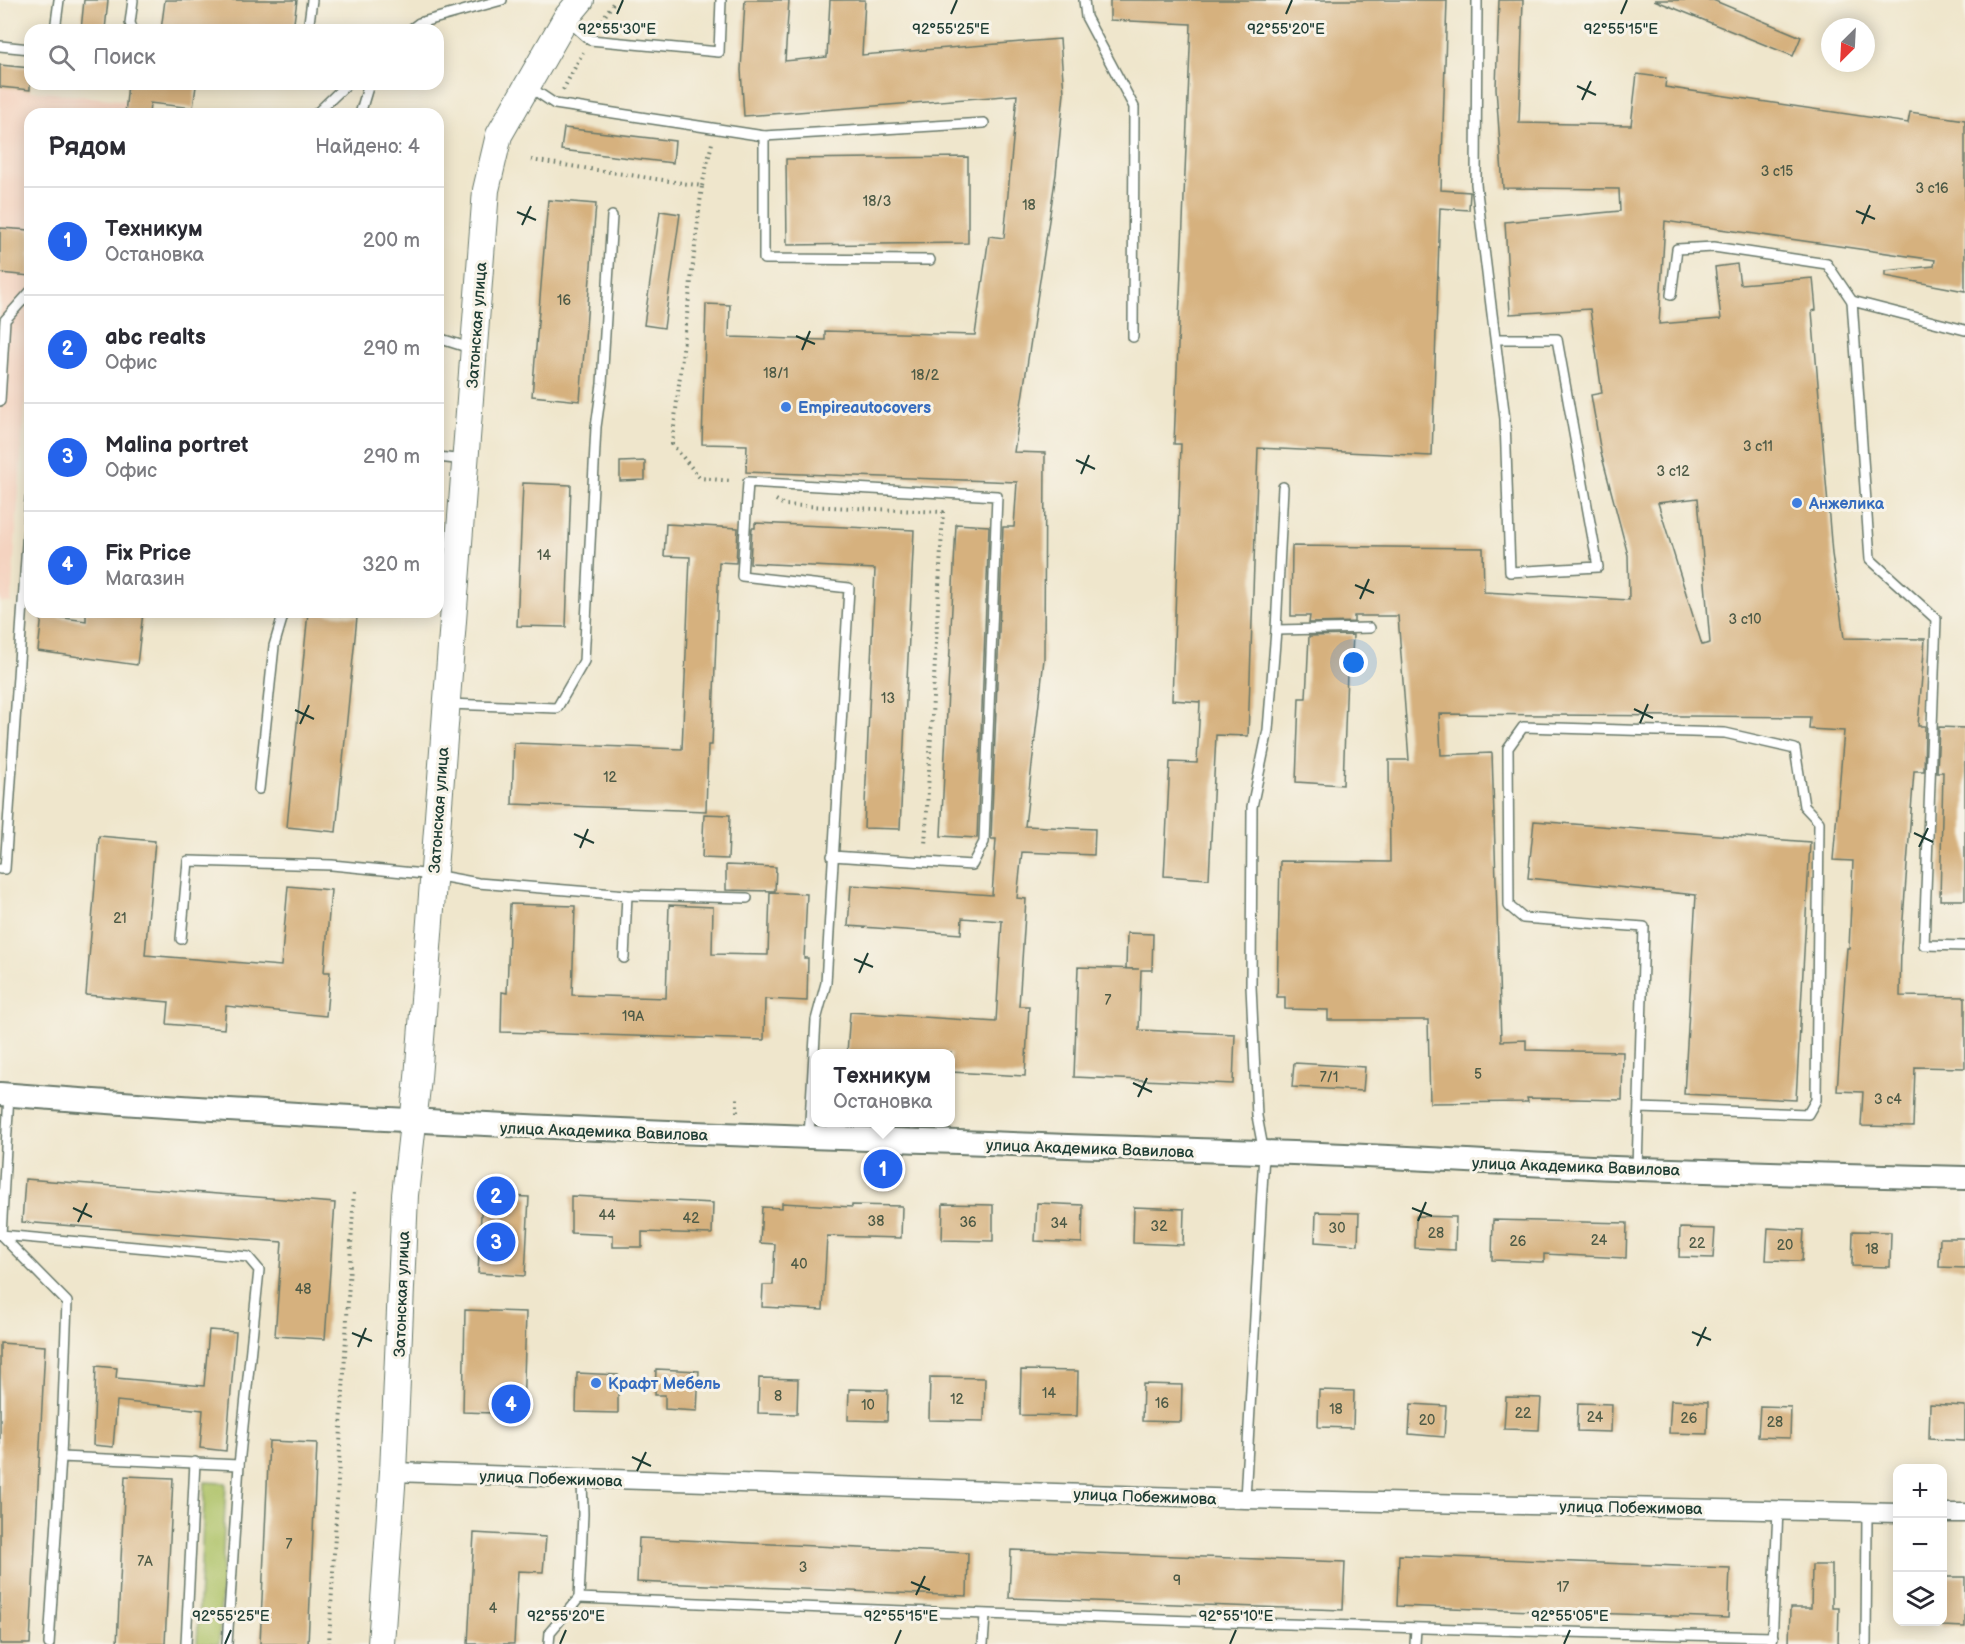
<!DOCTYPE html>
<html lang="ru">
<meta charset="utf-8">
<style>
body{margin:0;font-family:"Balsamiq Sans",sans-serif;background:#f7f7f7;color:#2b2b33}
.controls{position:absolute;right:18px;bottom:18px;display:grid;overflow:hidden;border-radius:12px;box-shadow:0 3px 15px #0003}
.controls button{width:54px;height:54px;display:grid;place-items:center;padding:0;border:0;border-bottom:2px solid #e1e1e2;background:#fff;color:#2b2b33;font:30px sans-serif}
.compass{position:absolute;left:1821px;top:18px;width:54px;height:54px;border-radius:50%;background:#fff;box-shadow:0 3px 15px #0003;rotate:204deg}
.you{position:absolute;left:1354px;top:663px;width:21px;height:21px;margin:-15px;border:4px solid #fff;border-radius:50%;background:#1a73e8;box-shadow:0 0 0 9px #1a73e833}
.badge{display:grid;place-items:center;width:39px;height:39px;border-radius:50%;background:#2563eb;color:#fff;font-size:20px;font-weight:700}
.pin{position:absolute;translate:-50% -50%;border:3px solid #fff;box-shadow:0 2px 6px #0006}
.popup{position:absolute;left:811px;top:1049px;width:144px;height:78px;box-sizing:border-box;display:grid;place-content:center;border-radius:12px;background:#fff;filter:drop-shadow(0 2px 4px #0005);font-size:20px;white-space:nowrap;color:#7c7c81}
.popup b{font-size:22px;color:#2b2b33}
.popup::after{content:'';position:absolute;left:50%;top:100%;margin-left:-12px;border:12px solid transparent;border-top-color:#fff}
.list{margin:0;padding:0;list-style:none}
h2{display:flex;justify-content:space-between;align-items:center;height:78px;margin:0;padding:0 24px;font-size:26px}
h2 small{font-size:20px;font-weight:400;color:#7c7c81}
.list li{display:grid;grid-template-columns:39px 1fr auto;gap:18px;align-items:center;box-sizing:border-box;height:108px;padding:0 24px;border-top:2px solid #e1e1e2}
.list b{display:block;font-size:22px;white-space:nowrap}
.list p{margin:0;font-size:20px;white-space:nowrap;color:#7c7c81}
.list em{font-size:20px;font-style:normal;color:#7c7c81}
.icon{flex:none;width:33px;height:33px;fill:none;stroke:currentColor;stroke-width:2;stroke-linecap:round;stroke-linejoin:round}
.map{position:relative;flex:none;width:1965px;height:1644px;overflow:hidden}
.search{position:absolute;background:#fff;box-shadow:0 3px 15px #0003;left:24px;top:24px;width:420px;height:66px;display:flex;align-items:center;gap:15px;box-sizing:border-box;padding:0 21px;border-radius:18px;color:#7c7c81;font-size:22px}
.panel{position:absolute;background:#fff;box-shadow:0 3px 15px #0003;left:24px;top:108px;width:420px;height:510px;border-radius:18px}
.map>svg:first-child{display:block}
.built{fill:#f4d3c0}
.green{fill:#aec267;stroke:#66804e;stroke-width:1.5}
.building{fill:#d6b17e;fill-rule:evenodd}
.lines{fill:none;stroke-linecap:round;stroke-linejoin:round}
.service-casing{stroke:#687869;stroke-width:12}
.minor-casing{stroke:#687869;stroke-width:21}
.tertiary-casing{stroke:#687869;stroke-width:26}
.secondary-casing{stroke:#687869;stroke-width:28}
.path{stroke:#687869;stroke-width:4;stroke-dasharray:1.5 4.5;stroke-linecap:butt}
.service{stroke:#fff;stroke-width:9}
.minor{stroke:#fff;stroke-width:18}
.tertiary{stroke:#fff;stroke-width:22}
.secondary{stroke:#fff;stroke-width:26}
.ticks{fill:none;stroke:#1f3d34;stroke-width:2}
.shop-dot{fill:#3f7fe0;stroke:#f7f3e8;stroke-width:2}
.labels{text-anchor:middle;stroke-width:6;stroke-linejoin:round;paint-order:stroke}
.number-label{font-size:14px;fill:#4d5a46}
.street-label{font-size:16px;fill:#1f3d34;stroke:#f7f3e8}
.shop-label{font-size:16px;font-weight:bold;fill:#366cbe;stroke:#f7f3e8;text-anchor:start}
.ticks-label{font-size:15px;text-anchor:middle;fill:#1f3d34;stroke:#f7f3e8;stroke-width:6;stroke-linejoin:round;paint-order:stroke}
</style>
<div class="map">
<svg width="1965" height="1644" viewBox="0 0 1965 1644">
<rect width="100%" height="100%" fill="#f7f3e8"/>
<filter id="ink" filterUnits="userSpaceOnUse"><feTurbulence type="fractalNoise" baseFrequency=".0167" numOctaves="2"/><feDisplacementMap in="SourceGraphic" scale="12" xChannelSelector="R" yChannelSelector="G"/><feConvolveMatrix kernelMatrix="1 2 1 2 8 2 1 2 1" color-interpolation-filters="sRGB"/></filter>
<filter id="wash" filterUnits="userSpaceOnUse"><feTurbulence type="fractalNoise" baseFrequency=".008" numOctaves="4" result="noise"/><feDisplacementMap in="SourceGraphic" scale="24" xChannelSelector="R" yChannelSelector="G"/><feGaussianBlur stdDeviation="1.35" result="paint"/><feColorMatrix in="noise" values="0 0 0 0 0 0 0 0 0 0 0 0 0 0 0 0 0 1.4 0 .05"/><feComposite in="paint" operator="in"/></filter>
<g filter="url(#wash)">
<rect width="100%" height="100%" fill="#efe6cc"/>
<path class="built" d="M0 87 126 101 125 114H30V331L11 603 0 602Z"/>
<path class="green" d="M205 1482 226 1483 219 1644H197Z"/>
<g id="blocks">
<g class="building">
<path d="M84 0H108L105 30H81Z"/>
<path d="M165 0H297L293 30H161Z"/>
<path d="M745 0H789L785 61 827 57 830 0H865L862 55 1060 39 1064 93 1056 174 1014 452 1045 453 1044 659 1025 826 1095 829 1094 855 1022 852 1017 898 1026 899 1019 1006H1029L1025 1076 951 1072V1053H847L850 1012 996 1022 1002 921 962 918 961 934 848 926 851 885 992 895 996 839H991L1003 527H1014L1017 482 746 472 747 445 702 444 706 304 730 305 729 337 825 340V331L975 335 989 236 1004 238 1017 95 744 116 741 70Z"/>
<path d="M1110 0H1447L1441 190 1470 192 1469 210 1440 208 1432 456 1258 448 1248 736 1216 735 1209 879 1164 876 1170 762 1197 763 1200 702 1172 700 1181 444H1174L1191 24 1110 20Z"/>
<path d="M1499 0H1523L1519 123 1631 125 1637 74 1666 78 1665 87 1908 123 1910 112 1965 120V291L1885 276V271L1934 266 1935 260 1665 221 1659 324 1721 319 1715 267 1737 264 1740 284 1813 278 1816 310 1812 311 1832 554 1844 638 1925 639 1918 726H1925L1924 771H1914L1901 946 1900 996 1965 997V1068L1915 1067 1913 1127 1861 1126 1863 1092 1837 1091 1847 948H1849L1853 861 1833 860 1844 731 1809 729 1810 717 1439 714 1441 755 1492 753 1501 1041 1526 1040V1050L1623 1052 1622 1100 1527 1098 1528 1102 1430 1103 1428 1020H1328V1010L1285 1009V997H1277L1280 861 1390 862 1389 760H1409L1398 616H1354V622L1309 623 1310 616H1291L1292 546 1483 548 1484 592 1629 600 1628 555 1601 453 1591 395 1602 393 1590 309 1510 314 1505 222 1620 211 1619 189 1503 188 1496 88ZM1698 498 1710 643 1702 645 1658 503Z"/>
<path d="M1654 0H1713L1801 37 1793 56Z"/>
<path d="M0 65 30 68V90L0 87Z"/>
<path d="M128 84 196 86 193 108 150 103 149 114H125Z"/>
<path d="M564 128 675 141 673 163 561 150Z"/>
<path d="M968 157V243L787 245 786 159Z"/>
<path d="M548 200 596 204 580 401 532 396Z"/>
<path d="M660 211 680 214 664 328 644 325Z"/>
<path d="M0 228 30 230V276L0 273Z"/>
<path d="M645 461V480L620 481V462Z"/>
<path d="M523 483 571 485 566 627 517 626Z"/>
<path d="M755 523 914 530 900 829 864 828 875 569 750 563 752 528H755Z"/>
<path d="M666 524 738 528 736 563 719 562 712 745H708L706 811 512 804 514 743 682 749 690 557 664 556Z"/>
<path d="M956 524 989 526 977 838 941 836Z"/>
<path d="M86 612H143L137 665 38 651 42 615 86 621Z"/>
<path d="M308 612 357 617 336 832 287 827Z"/>
<path d="M1353 635 1351 672H1347L1343 785 1296 782 1299 698H1306L1309 636Z"/>
<path d="M1939 727 1965 728V900H1940L1943 772H1937Z"/>
<path d="M704 814 730 815 728 859 702 858Z"/>
<path d="M1534 821 1810 842 1796 1100 1684 1094 1696 895 1528 878Z"/>
<path d="M99 836 155 841 145 955 281 966 288 886 331 890 324 972H330L326 1016 226 1006 224 1029 167 1024 169 1002 86 995Z"/>
<path d="M726 865 776 867 775 891 726 890Z"/>
<path d="M770 892 807 894 804 958H808L807 1001 765 999 764 1040 501 1032 502 992 507 993 510 904 575 906 572 995 666 998 669 905 713 907 712 954 768 955Z"/>
<path d="M1127 933 1153 934 1152 970H1141L1139 1030 1235 1034 1233 1084 1074 1077 1078 967 1139 969H1126Z"/>
<path d="M1294 1063 1365 1067 1363 1091 1292 1087Z"/>
<path d="M25 1179 335 1203 325 1339 275 1336 282 1242 22 1222Z"/>
<path d="M482 1195 529 1197 525 1276 478 1273Z"/>
<path d="M571 1196 713 1203 712 1234 642 1232V1247H613V1235L571 1233Z"/>
<path d="M782 1203 852 1207V1205L902 1206 901 1238 827 1236 823 1310 762 1307 763 1285H773L775 1244 760 1243 762 1207 782 1208Z"/>
<path d="M1037 1203 1083 1205 1082 1243 1035 1241Z"/>
<path d="M943 1204 993 1205V1241L942 1240Z"/>
<path d="M1134 1207 1184 1209 1183 1245 1133 1243Z"/>
<path d="M1316 1212 1359 1213 1358 1245 1315 1242Z"/>
<path d="M1416 1216 1456 1217 1455 1250 1415 1248Z"/>
<path d="M1493 1220 1627 1223 1626 1258 1544 1254V1262L1492 1260Z"/>
<path d="M1680 1228 1715 1229 1713 1258 1679 1257Z"/>
<path d="M1768 1228 1804 1230 1802 1261 1766 1260Z"/>
<path d="M1853 1231 1891 1232 1890 1267 1852 1266Z"/>
<path d="M1940 1238H1965V1268L1939 1267Z"/>
<path d="M465 1310 526 1312 523 1414 463 1412Z"/>
<path d="M209 1330 236 1332 226 1451 200 1448 203 1410 117 1401 113 1447 93 1445 96 1366 117 1368 116 1378 204 1386Z"/>
<path d="M0 1343 45 1346 30 1644H0Z"/>
<path d="M656 1369 699 1371 697 1411 665 1409V1395H655Z"/>
<path d="M1021 1370 1078 1371 1077 1416 1020 1415Z"/>
<path d="M577 1373 618 1375V1413L576 1412Z"/>
<path d="M930 1377 985 1378 984 1421 929 1420Z"/>
<path d="M759 1378 798 1379 797 1414 758 1413Z"/>
<path d="M1143 1384 1182 1385 1181 1422 1142 1421Z"/>
<path d="M849 1389 888 1390 887 1421 848 1420Z"/>
<path d="M1319 1390 1354 1391 1353 1428 1318 1427Z"/>
<path d="M1506 1397 1541 1398 1539 1430 1504 1429Z"/>
<path d="M1671 1400 1708 1402 1707 1434 1669 1433Z"/>
<path d="M1578 1403 1612 1404 1611 1432 1577 1431Z"/>
<path d="M1411 1404 1446 1406 1444 1437 1409 1434Z"/>
<path d="M1930 1404 1965 1406V1441L1929 1439Z"/>
<path d="M1760 1406 1791 1407 1790 1438 1758 1437Z"/>
<path d="M269 1441 317 1443 308 1644H260Z"/>
<path d="M125 1476 173 1478 165 1644H117Z"/>
<path d="M474 1533 546 1537 543 1572 518 1571 514 1644H468Z"/>
<path d="M639 1538 968 1553 967 1596 637 1582Z"/>
<path d="M1011 1550 1345 1562 1343 1610 1009 1598Z"/>
<path d="M1399 1555 1730 1568 1728 1618 1397 1606Z"/>
<path d="M1812 1565H1832V1608H1839L1838 1644H1789L1790 1608H1811Z"/>
<path d="M1942 1577H1965V1627L1942 1626Z"/>
</g>
</g>
</g>
<g filter="url(#ink)">
<use href="#blocks" fill-opacity="0" stroke="#687869" stroke-width="1.5"/>
<g class="lines">
<g class="service-casing">
<g id="service">
<path d="M133 0 130 23 133 30"/>
<path d="M1084 0 1086 17 1134 107 1133 337"/>
<path d="M1477 0 1476 184 1505 419 1510 572 1598 567 1557 339H1496"/>
<path d="M567 20 590 40 719 52 721 0"/>
<path d="M55 30 59 0"/>
<path d="M308 30 312 0"/>
<path d="M410 30 419 23 502 0"/>
<path d="M0 46 30 49"/>
<path d="M528 86 555 104 764 136"/>
<path d="M316 114 347 84"/>
<path d="M360 114 369 84"/>
<path d="M930 260 764 259V136L984 123"/>
<path d="M1671 295 1677 249 1714 247 1827 264 1852 301"/>
<path d="M1965 330 1852 301 1870 559 1936 619 1924 945 1965 946"/>
<path d="M438 338 473 349"/>
<path d="M0 401 5 320 30 292"/>
<path d="M438 457 464 460"/>
<path d="M1276 630 1370 628"/>
<path d="M448 704 557 708 584 661 596 427 602 384 612 216"/>
<path d="M259 789 274 646 284 612"/>
<path d="M0 869H5L30 499"/>
<path d="M181 939 188 861 332 865 434 875 478 883 627 895 747 898"/>
<path d="M624 958 627 895"/>
<path d="M9 1095 1 1235 248 1257 259 1270 239 1465 227 1644"/>
<path d="M809 1137 816 1020 826 983 849 588 742 576 748 482 997 496 984 842 972 865 832 856"/>
<path d="M1637 1169 1644 927 1523 918 1509 906 1508 748 1523 727 1725 733 1795 749 1804 806 1819 822 1816 1100 1808 1114 1640 1108"/>
<path d="M1 1235 67 1302 61 1457"/>
<path d="M582 1480 583 1514 579 1598C977 1615 1375 1628 1773 1637"/>
<path d="M1245 1499 1264 1153 1257 1116 1251 986 1252 807 1268 730 1276 630 1283 487"/>
<path d="M49 1644 61 1457 239 1465"/>
<path d="M186 1644 195 1462"/>
<path d="M549 1644 550 1632 579 1598"/>
<path d="M983 1644 985 1616"/>
<path d="M1415 1644 1416 1629"/>
<path d="M1772 1644 1778 1510"/>
<path d="M1866 1644 1867 1513"/>
</g>
</g>
<g class="minor-casing">
<g id="minor">
<path d="M393 1472 1245 1499 1898 1513"/>
<path d="M1942 1513H1965"/>
</g>
</g>
<g class="tertiary-casing">
<path id="tertiary" d="M0 1094C431 1128 862 1139 1293 1153 1409 1157 1524 1165 1639 1169 1748 1173 1856 1175 1965 1178"/>
</g>
<g class="secondary-casing">
<path id="secondary" d="M381 1644 393 1472 405 1195 418 1078 486 190 499 135 566 18 581 0"/>
</g>
<g class="path">
<path d="M599 25 615 0"/>
<path d="M563 90 583 52"/>
<path d="M531 160 702 186 672 444 700 478 732 481"/>
<path d="M702 186 712 143"/>
<path d="M776 500 784 505 943 512 925 846"/>
<path d="M737 1112V1098"/>
<path d="M329 1644 354 1191"/>
</g>
<use href="#service" class="service"/>
<use href="#minor" class="minor"/>
<use href="#tertiary" class="tertiary"/>
<use href="#secondary" class="secondary"/>
</g>
</g>
<path class="ticks" d="M617 14 623 0M951 14 957 0M1286 14 1292 0M1621 14 1627 0M1577 86 1596 95M1582 100 1591 81M1856 211 1875 219M517 212 536 220M1862 224 1870 205M522 225 531 206M796 336 815 344M802 350 810 331M1076 460 1095 469M1081 474 1089 455M1355 585 1374 593M1360 599 1369 579M1634 709 1653 718M295 710 314 719M1640 723 1648 704M300 724 309 705M1914 833 1933 842M574 834 594 843M1919 847 1928 828M580 848 588 829M854 959 873 967M859 973 868 953M1133 1083 1152 1092M1138 1097 1147 1078M73 1208 92 1217M1412 1208 1432 1216M1418 1221 1426 1202M78 1222 87 1203M1692 1332 1711 1340M352 1333 372 1341M1697 1346 1706 1327M358 1347 366 1328M632 1457 651 1466M637 1471 646 1452M911 1582 930 1590M916 1595 925 1576M225 1644 231 1630M560 1644 566 1630M895 1644 901 1630M1230 1644 1236 1630M1564 1644 1570 1630"/>
<g class="shop-dot">
<circle cx="786" cy="407" r="6"/>
<circle cx="1797" cy="503" r="6"/>
<circle cx="596" cy="1383" r="6"/>
</g>
<g class="labels">
<g class="number-label">
<text x="1777" y="176">3 с15</text>
<text x="1932" y="193">3 с16</text>
<text x="877" y="206">18/3</text>
<text x="1029" y="210">18</text>
<text x="564" y="305">16</text>
<text x="776" y="378">18/1</text>
<text x="925" y="380">18/2</text>
<text x="1758" y="451">3 с11</text>
<text x="1673" y="476">3 с12</text>
<text x="544" y="560">14</text>
<text x="1745" y="624">3 с10</text>
<text x="888" y="703">13</text>
<text x="610" y="782">12</text>
<text x="120" y="923">21</text>
<text x="1108" y="1005">7</text>
<text x="633" y="1021">19А</text>
<text x="1478" y="1079">5</text>
<text x="1329" y="1082">7/1</text>
<text x="1888" y="1104">3 с4</text>
<text x="607" y="1220">44</text>
<text x="691" y="1223">42</text>
<text x="876" y="1226">38</text>
<text x="968" y="1227">36</text>
<text x="1059" y="1228">34</text>
<text x="1159" y="1231">32</text>
<text x="1337" y="1233">30</text>
<text x="1436" y="1238">28</text>
<text x="1599" y="1245">24</text>
<text x="1518" y="1246">26</text>
<text x="1697" y="1248">22</text>
<text x="1785" y="1250">20</text>
<text x="1872" y="1254">18</text>
<text x="799" y="1269">40</text>
<text x="303" y="1294">48</text>
<text x="1049" y="1398">14</text>
<text x="778" y="1401">8</text>
<text x="957" y="1404">12</text>
<text x="1162" y="1408">16</text>
<text x="868" y="1410">10</text>
<text x="1336" y="1414">18</text>
<text x="1523" y="1418">22</text>
<text x="1595" y="1422">24</text>
<text x="1689" y="1423">26</text>
<text x="1427" y="1425">20</text>
<text x="1775" y="1427">28</text>
<text x="289" y="1549">7</text>
<text x="145" y="1566">7А</text>
<text x="803" y="1572">3</text>
<text x="1177" y="1585">9</text>
<text x="1563" y="1592">17</text>
<text x="493" y="1613">4</text>
</g>
<g class="street-label">
<text transform="translate(476 325) rotate(-86)" y="6">Затонская улица</text>
<text transform="translate(438 810) rotate(-86)" y="6">Затонская улица</text>
<text transform="translate(604 1131) rotate(2)" y="6">улица Академика Вавилова</text>
<text transform="translate(1090 1148) rotate(2)" y="6">улица Академика Вавилова</text>
<text transform="translate(1576 1166) rotate(2)" y="6">улица Академика Вавилова</text>
<text transform="translate(401 1294) rotate(-88)" y="6">Затонская улица</text>
<text transform="translate(551 1478) rotate(2)" y="6">улица Побежимова</text>
<text transform="translate(1145 1496) rotate(2)" y="6">улица Побежимова</text>
<text transform="translate(1631 1507) rotate(1)" y="6">улица Побежимова</text>
</g>
<g class="shop-label">
<text x="798" y="413">Empireautocovers</text>
<text x="1809" y="509">Анжелика</text>
<text x="608" y="1389">Крафт Мебель</text>
</g>
</g>
<g class="ticks-label">
<text x="617" y="34">92°55'30"E</text>
<text x="951" y="34">92°55'25"E</text>
<text x="1286" y="34">92°55'20"E</text>
<text x="1621" y="34">92°55'15"E</text>
<text x="231" y="1621">92°55'25"E</text>
<text x="566" y="1621">92°55'20"E</text>
<text x="901" y="1621">92°55'15"E</text>
<text x="1236" y="1621">92°55'10"E</text>
<text x="1570" y="1621">92°55'05"E</text>
</g>
</svg>
<div class="controls">
<button>+</button>
<button>−</button>
<button><svg class="icon" aria-label="layers" viewBox="0 0 24 24"><path d="M12 4l9 5-9 5-9-5zM3 14l9 5 9-5"/></svg></button>
</div>
<svg class="compass" viewBox="-18 -18 36 36"><path d="M0-13l5 13h-10z" fill="#e53935"/><path d="M0 13l5-13h-10z" fill="#7c7c81"/></svg>
<div class="you"></div>
<div class="pin badge" style="left:883px;top:1169px">1</div>
<div class="popup"><b>Техникум</b>Остановка</div>
<div class="pin badge" style="left:496px;top:1196px">2</div>
<div class="pin badge" style="left:496px;top:1242px">3</div>
<div class="pin badge" style="left:511px;top:1404px">4</div>
<div class="search"><svg class="icon" aria-label="search" viewBox="0 0 24 24"><circle cx="10" cy="10" r="6"/><path d="M15 15l6 6"/></svg>Поиск</div>
<section class="panel">
<h2>Рядом<small>Найдено: 4</small></h2>
<ul class="list">
<li><span class="badge">1</span><div><b>Техникум</b><p>Остановка</p></div><em>200 m</em></li>
<li><span class="badge">2</span><div><b>abc realts</b><p>Офис</p></div><em>290 m</em></li>
<li><span class="badge">3</span><div><b>Malina portret</b><p>Офис</p></div><em>290 m</em></li>
<li><span class="badge">4</span><div><b>Fix Price</b><p>Магазин</p></div><em>320 m</em></li>
</ul>
</section>
</div>
